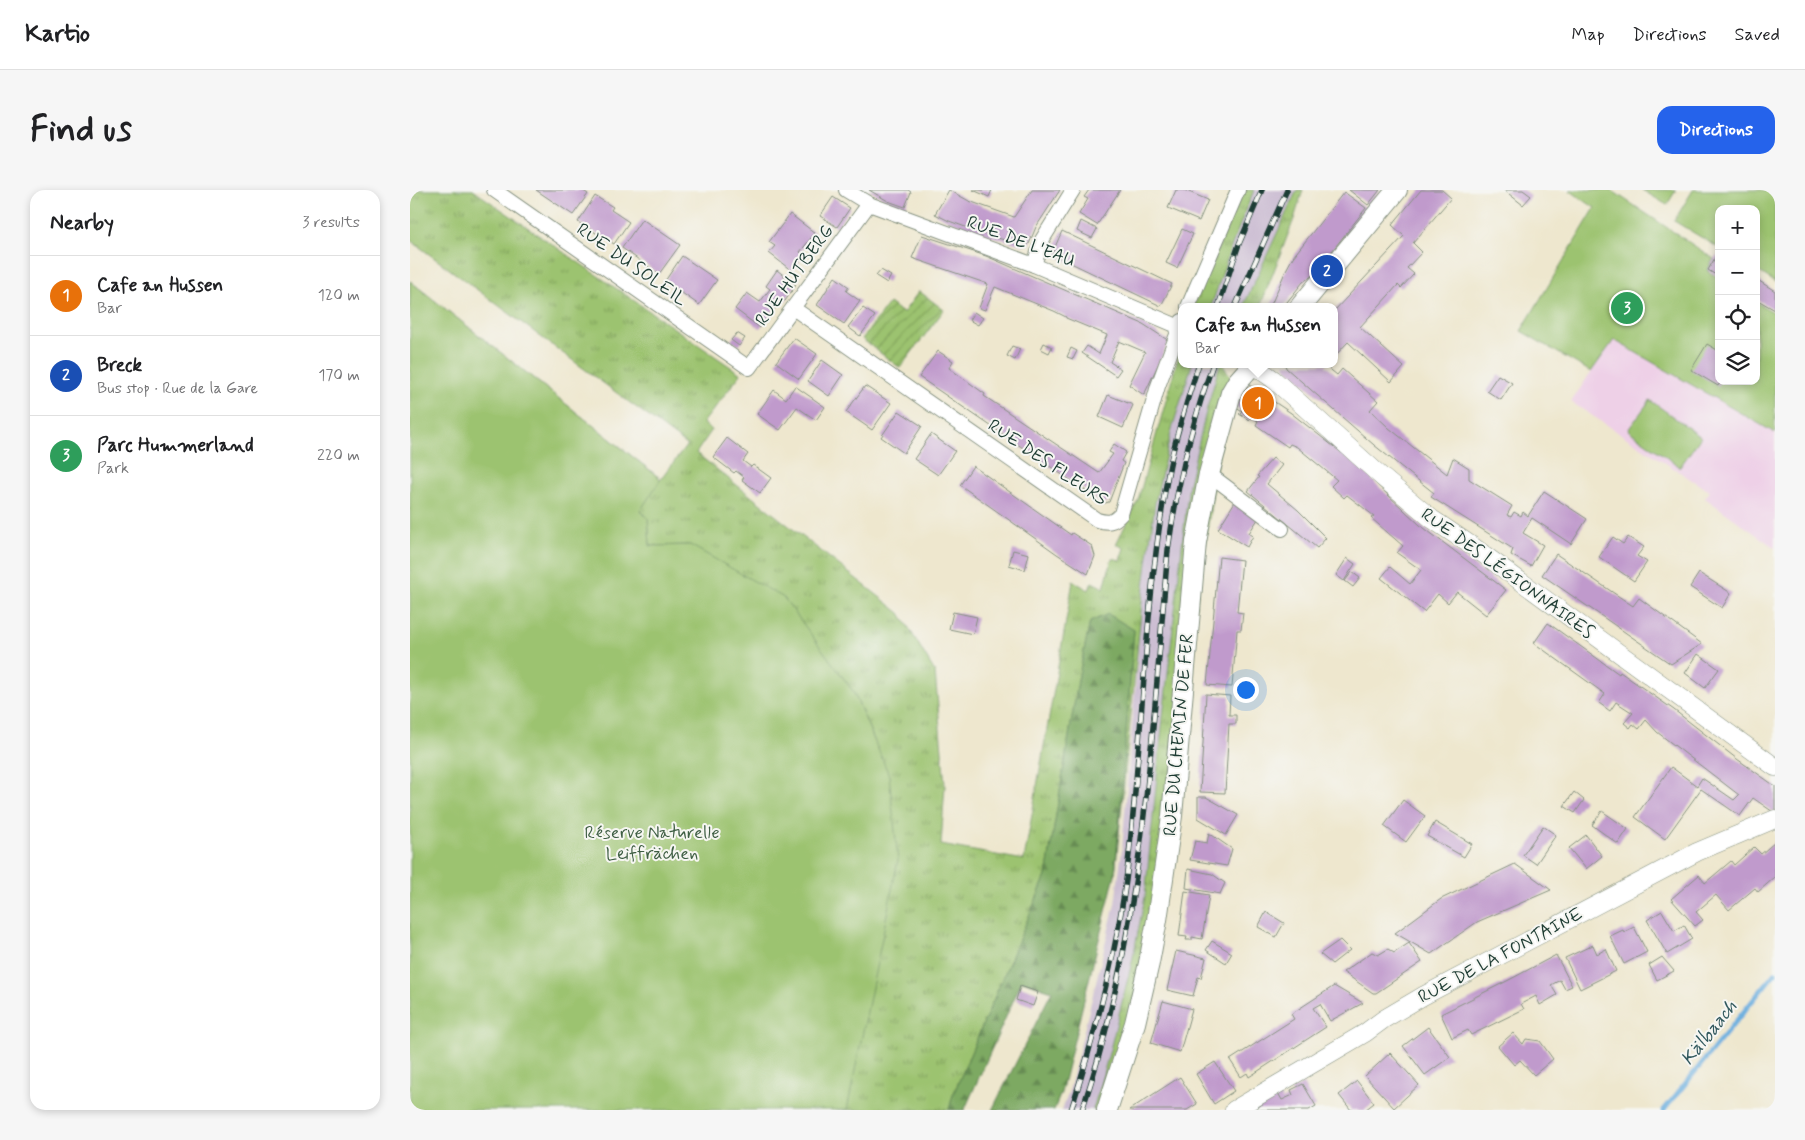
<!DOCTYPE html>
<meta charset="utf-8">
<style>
body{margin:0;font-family:Mynerve,sans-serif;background:#f6f6f6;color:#202124}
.controls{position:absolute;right:15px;top:15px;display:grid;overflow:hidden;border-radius:10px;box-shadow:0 2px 8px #0003}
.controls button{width:45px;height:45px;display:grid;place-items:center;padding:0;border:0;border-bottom:1px solid #e0e0e0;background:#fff;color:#202124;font:25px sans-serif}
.you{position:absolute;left:835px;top:499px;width:18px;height:18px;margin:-12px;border:4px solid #fff;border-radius:50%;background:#1a73e8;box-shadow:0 0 0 8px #1a73e833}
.badge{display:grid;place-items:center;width:32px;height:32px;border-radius:50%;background:#2563eb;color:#fff;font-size:16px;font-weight:700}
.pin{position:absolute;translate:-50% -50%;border:2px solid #fff;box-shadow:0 1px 5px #0006}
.popup{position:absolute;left:768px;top:113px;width:160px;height:65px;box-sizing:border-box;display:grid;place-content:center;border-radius:10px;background:#fff;filter:drop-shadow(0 1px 4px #0005);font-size:16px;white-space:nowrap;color:#757577}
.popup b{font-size:19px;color:#202124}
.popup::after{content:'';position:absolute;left:50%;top:100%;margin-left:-10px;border:10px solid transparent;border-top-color:#fff}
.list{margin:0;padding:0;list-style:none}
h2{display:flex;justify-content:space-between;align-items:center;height:65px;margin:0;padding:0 20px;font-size:21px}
h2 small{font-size:16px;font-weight:400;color:#757577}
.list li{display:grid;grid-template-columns:32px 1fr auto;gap:15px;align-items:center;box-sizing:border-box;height:80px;padding:0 20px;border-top:1px solid #e0e0e0}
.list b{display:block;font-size:19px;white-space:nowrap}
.list p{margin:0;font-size:16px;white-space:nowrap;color:#757577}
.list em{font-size:16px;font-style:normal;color:#757577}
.icon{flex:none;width:28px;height:28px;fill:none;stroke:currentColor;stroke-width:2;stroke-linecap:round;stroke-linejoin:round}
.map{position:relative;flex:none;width:1365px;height:920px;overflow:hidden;border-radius:15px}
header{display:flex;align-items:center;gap:30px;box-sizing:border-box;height:70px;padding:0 25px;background:#fff;border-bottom:1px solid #e0e0e0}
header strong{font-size:24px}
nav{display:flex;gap:28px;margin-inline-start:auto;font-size:18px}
.intro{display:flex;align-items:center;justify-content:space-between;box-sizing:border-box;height:120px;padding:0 30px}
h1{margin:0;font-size:35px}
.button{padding:12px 22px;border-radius:15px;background:#2563eb;color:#fff;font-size:18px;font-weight:700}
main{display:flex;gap:30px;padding:0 30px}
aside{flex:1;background:#fff;border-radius:15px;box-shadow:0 2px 8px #0003}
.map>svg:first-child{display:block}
.built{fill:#eed0e7}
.railway{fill:#ccbed3}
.grass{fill:url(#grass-tufts);stroke:#5e8052}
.forest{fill:url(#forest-firs);stroke:#4e734b}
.park{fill:#9cc36f;stroke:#5e8052}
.garden{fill:url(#garden-furrows);stroke:#5e8052}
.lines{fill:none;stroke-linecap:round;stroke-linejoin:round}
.stream{stroke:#69adde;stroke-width:5}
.building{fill:#c09acc}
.minor-casing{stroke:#869281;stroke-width:16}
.tertiary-casing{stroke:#869281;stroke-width:19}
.secondary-casing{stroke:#869281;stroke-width:22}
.minor{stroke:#fff;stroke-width:14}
.tertiary{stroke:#fff;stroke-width:18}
.secondary{stroke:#fff;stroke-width:20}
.rail-casing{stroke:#1f3d34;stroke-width:5.5}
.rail{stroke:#f6f6f2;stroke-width:4;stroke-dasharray:11;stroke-linecap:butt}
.labels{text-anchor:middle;stroke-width:4;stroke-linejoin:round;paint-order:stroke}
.street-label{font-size:18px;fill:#1f3d34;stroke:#f6f6f2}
.park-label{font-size:18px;fill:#3e5e43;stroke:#f6f6f2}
.water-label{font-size:19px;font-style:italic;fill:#32595e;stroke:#f6f6f2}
</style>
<header>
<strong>Kartio</strong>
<nav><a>Map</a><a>Directions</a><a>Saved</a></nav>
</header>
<div class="intro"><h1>Find us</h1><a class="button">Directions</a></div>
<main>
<aside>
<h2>Nearby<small>3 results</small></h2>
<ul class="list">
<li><span class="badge" style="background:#e8710a">1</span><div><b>Cafe an Hussen</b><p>Bar</p></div><em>120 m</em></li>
<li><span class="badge" style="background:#1a4fb4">2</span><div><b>Breck</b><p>Bus stop · Rue de la Gare</p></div><em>170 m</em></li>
<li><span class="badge" style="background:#2e9e5b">3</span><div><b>Parc Hummerland</b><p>Park</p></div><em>220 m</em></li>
</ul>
</aside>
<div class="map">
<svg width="1365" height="920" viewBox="0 0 1365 920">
<defs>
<pattern id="grass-tufts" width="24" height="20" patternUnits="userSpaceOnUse" patternTransform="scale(1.25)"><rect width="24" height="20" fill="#9cc36f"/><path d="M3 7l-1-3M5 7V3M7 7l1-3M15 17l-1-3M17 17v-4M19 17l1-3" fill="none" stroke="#7fa05c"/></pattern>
<pattern id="forest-firs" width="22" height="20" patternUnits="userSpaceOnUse" patternTransform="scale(1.25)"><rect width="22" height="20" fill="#7da962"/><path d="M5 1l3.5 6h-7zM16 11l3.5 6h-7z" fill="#668b52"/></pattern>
<pattern id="garden-furrows" width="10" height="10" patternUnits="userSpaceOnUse" patternTransform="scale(1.25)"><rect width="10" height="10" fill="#9cc36f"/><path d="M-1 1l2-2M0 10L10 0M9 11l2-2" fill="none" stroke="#7fa05c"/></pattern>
</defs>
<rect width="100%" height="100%" fill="#f6f6f2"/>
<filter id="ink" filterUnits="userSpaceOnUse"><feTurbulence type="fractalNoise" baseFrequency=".02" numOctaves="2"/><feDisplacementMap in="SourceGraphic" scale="10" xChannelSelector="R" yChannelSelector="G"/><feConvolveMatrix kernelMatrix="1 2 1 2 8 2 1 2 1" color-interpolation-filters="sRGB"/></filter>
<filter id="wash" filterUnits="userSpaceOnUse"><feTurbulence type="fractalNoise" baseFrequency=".0096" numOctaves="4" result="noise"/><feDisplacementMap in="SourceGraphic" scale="20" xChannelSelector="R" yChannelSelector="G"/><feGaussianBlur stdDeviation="1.12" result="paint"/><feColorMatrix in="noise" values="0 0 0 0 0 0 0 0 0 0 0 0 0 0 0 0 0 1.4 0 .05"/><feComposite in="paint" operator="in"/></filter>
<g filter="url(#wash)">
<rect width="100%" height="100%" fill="#eee7ce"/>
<path class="built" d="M1203 149 1365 243V358L1295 308 1299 301 1161 212Z"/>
<g class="railway">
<path d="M844 0H887L833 117H801L823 52Z"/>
<path d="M782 174H810L797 218 779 294 753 527 735 707 722 772 700 860 683 920H652L660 898 705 714 712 660 732 411 745 313 761 242Z"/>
</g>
<g class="grass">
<path d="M0 0H63L331 184 293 233 302 240 286 263 490 423 525 482 535 595 531 655 614 670 663 391 679 400 682 392 694 398 702 368 710 370 714 358 706 354 728 310 771 157 772 174H782L761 242 745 313 732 411 705 685 724 440 698 424 680 432 669 485 636 686 543 905 539 920H424L464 550 443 501 280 355 240 356 238 328 0 117V91L251 289 277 255 0 50Z"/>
<path d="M833 0H844L823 52 801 117H783Z"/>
<path d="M887 0H893L884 29 850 117H833Z"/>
<path d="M810 174H812L820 186 731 789 692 920H683L700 860 722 772 735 707 753 527 779 294 797 218Z"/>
</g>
<path class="forest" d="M698 424 724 440 705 685 651 903 644 920H582L642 801 612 791 555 919 556 920H539L543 905 636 686 669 485 680 432Z"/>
<g class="park">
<path d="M1159 0H1201L1304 69 1297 81 1309 88V191H1346V112L1365 123V243L1204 150 1181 182 1111 141 1185 18Z"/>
<path d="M1232 0H1266L1257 15Z"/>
<path d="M1283 0H1365V92L1346 80V19H1309V58L1264 31Z"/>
<path d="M0 91 251 289 230 321 238 328 240 356 280 355 374 408 443 501 479 585 488 670 437 920H0Z"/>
<path d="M1240 210 1291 247 1270 277 1218 240Z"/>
</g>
<path class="garden" d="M509 101 534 120 490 178 452 149 479 113 493 123Z"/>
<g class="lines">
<path class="stream" d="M1254 920 1365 783"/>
</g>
<g id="blocks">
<g class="building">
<path d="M126 0H172L178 4 163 25Z"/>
<path d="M459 0H498L501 2 495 17 478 11Z"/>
<path d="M539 0 559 11 604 27 622 0H650L626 37 619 54 613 55 580 46 539 31 525 24Z"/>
<path d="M563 0H582L579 7Z"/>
<path d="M679 0H710L687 35 669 24 678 9 674 7Z"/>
<path d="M766 0H774L798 10 789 31 758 18Z"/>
<path d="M939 0H970L958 15Z"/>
<path d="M1011 0H1032L1041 8 1003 53 1012 62 997 78 1004 84 991 98 988 95 950 137 994 177 981 192 938 152 924 167V121L994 46 982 35Z"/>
<path d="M1094 0H1113L1121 6 1113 15Z"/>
<path d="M934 2 956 18 903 85 893 92 873 117H863L861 115 876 80 883 67Z"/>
<path d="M185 6 203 17 201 20 219 32 204 54 168 32Z"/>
<path d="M423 7 440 18 427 37 410 26Z"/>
<path d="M380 24 405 43 390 62 394 65 382 81 359 63 365 56 359 52Z"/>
<path d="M232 29 270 55 249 84 212 58Z"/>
<path d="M671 31 687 39 682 48 667 41Z"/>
<path d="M772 39 783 44 767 78 756 73Z"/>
<path d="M652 41 762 94 751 116 642 64Z"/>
<path d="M512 45 576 66 733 134 759 151 734 205 719 195 735 162 709 151 700 172 711 179 706 186 672 163 677 156 689 164 697 145 656 128V127L644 121 585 97 575 120 569 118 578 94 502 68Z"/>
<path d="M272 66 307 90 289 115 255 91Z"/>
<path d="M1306 66 1309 67V87L1298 80Z"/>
<path d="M367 80 386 95 375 111 372 109 350 138 325 119 337 103 350 112 360 99 356 96Z"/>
<path d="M471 80 481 86 477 93 466 86Z"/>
<path d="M425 87 439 97 436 101 450 111 434 134 407 115Z"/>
<path d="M1346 89 1365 101V120L1346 109Z"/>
<path d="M453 118 465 126 450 146 438 137Z"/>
<path d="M564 122 573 128 568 135 559 130Z"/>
<path d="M327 143 335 148 329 156 321 150Z"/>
<path d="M384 148 407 164 389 189 366 172Z"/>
<path d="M634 153 642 157 639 163 631 159Z"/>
<path d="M1297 154 1309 161V191H1311L1308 196 1281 180Z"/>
<path d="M602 156 610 159 605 170 597 166Z"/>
<path d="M661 158 667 161 663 169 657 167Z"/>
<path d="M528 161 543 171 539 178 575 204 574 206 689 283 703 264 699 262 704 254 716 262 711 271 714 273 699 312 691 314 676 301 509 187Z"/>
<path d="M412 170 433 185 419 206 398 191Z"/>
<path d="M875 174H917L916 176 927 185 932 179 968 211 960 220 979 238 1037 284 1043 268 1059 278V289L1102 316 1097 325 1101 327 1104 322 1111 326 1113 322 1118 326 1134 301 1177 329 1161 354 1122 328 1113 343 1133 355 1121 376 1101 365 1103 359 1021 307 1024 303 964 255 876 178Z"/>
<path d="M1088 185 1102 193 1091 210 1077 201Z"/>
<path d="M839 195 881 223 942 271 963 289 962 290 1010 335 1096 400 1076 425 1047 402 1038 413 1028 404 1014 422 971 388 980 377 1000 394 1011 380 987 363 993 356 961 328 964 326 937 305 934 308 921 296 927 290 887 257 880 254 878 257 846 235 848 231 842 227 839 230 829 224 832 221 825 216Z"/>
<path d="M385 196 415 217 406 230 387 217 370 240 347 224 364 200 376 209Z"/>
<path d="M455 196 481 213 462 240 436 222Z"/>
<path d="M698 205 723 215 713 238 689 227Z"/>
<path d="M489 221 512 236 494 263 471 247Z"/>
<path d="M521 244 545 261 528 285 504 269Z"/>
<path d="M317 248 338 264 333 271 341 277 343 275 361 288 350 303 332 290 334 287 326 281 324 283 303 267Z"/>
<path d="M863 268 872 275 857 294 888 320 916 348 907 358 838 301 849 287 847 286Z"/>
<path d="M563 276 661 345 662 343 682 356 685 366 678 384 647 364 550 295Z"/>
<path d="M826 310 850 326 839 343 843 346 837 357 808 339Z"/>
<path d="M1203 347 1213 354 1218 347 1234 357 1227 366 1237 372 1224 391 1189 367Z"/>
<path d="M603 360 619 364 615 380 599 375Z"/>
<path d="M1146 364 1223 416 1229 408 1292 454 1261 474 1132 385Z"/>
<path d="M809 367 832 370 827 422 833 423 831 440H827L822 497 797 495Z"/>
<path d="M937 368 945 374 934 391 926 385Z"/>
<path d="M942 382 950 388 943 397 935 391Z"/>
<path d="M1289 383 1321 403 1312 418 1280 397Z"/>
<path d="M543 422 567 427 563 444 539 439Z"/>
<path d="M1138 433 1209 484 1210 482 1264 520 1327 569 1365 596V620L1363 622 1343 608 1330 626 1291 599 1255 649 1225 627 1261 577 1287 596 1292 588 1324 610 1329 605 1247 542 1236 530 1229 539 1223 534 1220 538 1214 533 1223 523 1206 512 1200 521 1189 513 1195 504 1124 453Z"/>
<path d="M1288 464 1309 479 1295 498 1275 483Z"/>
<path d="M796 504 820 506 819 525H826V534H819L815 603 790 602Z"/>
<path d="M1164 602 1174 610 1165 623 1154 616Z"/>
<path d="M788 607H796L828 625 816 645 788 628Z"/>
<path d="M993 610 1015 626 996 652 974 636Z"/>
<path d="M1192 621 1218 639 1208 654 1182 635Z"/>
<path d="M1025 632 1062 654 1054 667 1017 646Z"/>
<path d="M1133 636 1146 645 1126 674 1113 665Z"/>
<path d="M799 643 822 659 817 676 780 670 785 651 797 653Z"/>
<path d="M1176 645 1192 666 1176 679 1159 658Z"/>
<path d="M1365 652V687L1348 702 1345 698 1319 720 1306 705 1286 722 1293 730 1285 736 1261 709 1289 685 1295 693 1321 671 1324 675 1344 657 1351 664Z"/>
<path d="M1105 674 1141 700 1067 732 1021 764 985 743 1031 709Z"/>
<path d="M778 679 802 684 815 693 810 704 776 698Z"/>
<path d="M775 701 799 705 792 749 782 747V750H776L777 747 769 746Z"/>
<path d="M1252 721 1264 741 1274 735 1282 749 1257 764 1237 730Z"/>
<path d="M856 722 874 733 866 747 848 737Z"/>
<path d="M1224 737 1237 762 1214 774 1200 746 1213 740 1214 742Z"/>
<path d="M930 750 940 760 922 774 910 764Z"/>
<path d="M802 751 822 763 816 773 796 760Z"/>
<path d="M999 753 1012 772 966 803H963L933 782 962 762 968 765 978 759 984 763Z"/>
<path d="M1183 755 1187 764 1196 759 1206 781 1170 799 1155 768Z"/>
<path d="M766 761 796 768 791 788 788 787 783 806 757 800Z"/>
<path d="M1146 765 1162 796 1155 799 1150 790 1141 795 1147 805 1130 815 1126 806 1111 814 1114 819 1061 845 1058 840 1042 848 1031 824 1099 790Z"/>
<path d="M1252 767 1264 781 1247 790 1239 775Z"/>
<path d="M610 796 628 802 623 816 606 810Z"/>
<path d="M924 796 953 813 920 831 910 814 903 818 916 837 839 887 837 883 831 887 820 870 884 829 881 824Z"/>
<path d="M753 811 782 819 770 862 741 853Z"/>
<path d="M1018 837 1040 867 1015 885 993 856Z"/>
<path d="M1103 843 1113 854 1116 849 1130 851 1143 869 1124 885 1110 870 1104 875 1088 856Z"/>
<path d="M980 863 1009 895 984 918 955 886Z"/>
<path d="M805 872 824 901 804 914 786 884Z"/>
<path d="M770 887 787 914 777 920H719Z"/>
<path d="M947 891 964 913 955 920H941L929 905Z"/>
<path d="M893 894 906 916 899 920H844L868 903 872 910 883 905 881 900Z"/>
</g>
</g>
</g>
<g filter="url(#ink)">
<use href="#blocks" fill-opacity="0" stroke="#869281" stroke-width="1"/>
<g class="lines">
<g class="minor-casing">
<g id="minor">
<path d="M84 0 339 178 459 14"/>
<path d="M436 0 459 14 624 75 772 138"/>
<path d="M624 75 632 50 663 0"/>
<path d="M778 117 828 0"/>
<path d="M383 118 687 330C698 333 703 333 711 324L748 196 772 131"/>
<path d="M799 284 872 339"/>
</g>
</g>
<g class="tertiary-casing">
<g id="tertiary">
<path d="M843 175 863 189 972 287 1022 329 1065 358 1365 577"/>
<path d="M824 920 955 843 974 829 1013 806 1287 662 1365 629"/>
</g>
</g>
<g class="secondary-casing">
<g id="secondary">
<path d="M890 117 987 0"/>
<path d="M697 920 725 833 739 773 747 730 762 626 786 352 799 284 821 203 828 191 843 174"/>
</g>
</g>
<use href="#minor" class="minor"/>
<use href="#tertiary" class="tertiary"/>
<use href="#secondary" class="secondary"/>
<g class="rail-casing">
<g id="rail">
<path d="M808 117 829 54 852 0"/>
<path d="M825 117 877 0"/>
<path d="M661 920C685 845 705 769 716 690 733 556 733 418 758 284 765 247 777 210 789 174"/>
<path d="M672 920C734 739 741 549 758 360 767 296 781 235 803 174"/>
</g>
</g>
<use href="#rail" class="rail"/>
</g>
</g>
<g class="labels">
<g class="street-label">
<text transform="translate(611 51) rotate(21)" y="6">RUE DE L'EAU</text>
<text transform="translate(222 74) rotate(35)" y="6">RUE DU SOLEIL</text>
<text transform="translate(384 85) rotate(-54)" y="6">RUE HUTBERG</text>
<text transform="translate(638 272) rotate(34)" y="6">RUE DES FLEURS</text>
<text transform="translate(1098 383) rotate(36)" y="6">RUE DES LÉGIONNAIRES</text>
<text transform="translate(768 545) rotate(-85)" y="6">RUE DU CHEMIN DE FER</text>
<text transform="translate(1090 765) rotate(-28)" y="6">RUE DE LA FONTAINE</text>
</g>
<g class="park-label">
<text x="242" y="648">Réserve Naturelle<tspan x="242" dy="21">Leiffrächen</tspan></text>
</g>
<g class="water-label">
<text transform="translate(1298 842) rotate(-51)" y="7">Kälbaach</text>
</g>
</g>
</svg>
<div class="controls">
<button>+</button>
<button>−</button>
<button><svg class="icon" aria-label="locate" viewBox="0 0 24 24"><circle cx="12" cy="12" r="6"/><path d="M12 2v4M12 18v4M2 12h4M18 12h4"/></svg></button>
<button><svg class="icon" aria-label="layers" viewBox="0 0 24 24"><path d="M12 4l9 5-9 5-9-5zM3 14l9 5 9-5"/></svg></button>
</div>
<div class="you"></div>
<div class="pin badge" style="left:848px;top:213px;background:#e8710a">1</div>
<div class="popup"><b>Cafe an Hussen</b>Bar</div>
<div class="pin badge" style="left:917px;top:81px;background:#1a4fb4">2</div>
<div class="pin badge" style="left:1217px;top:118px;background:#2e9e5b">3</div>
</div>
</main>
